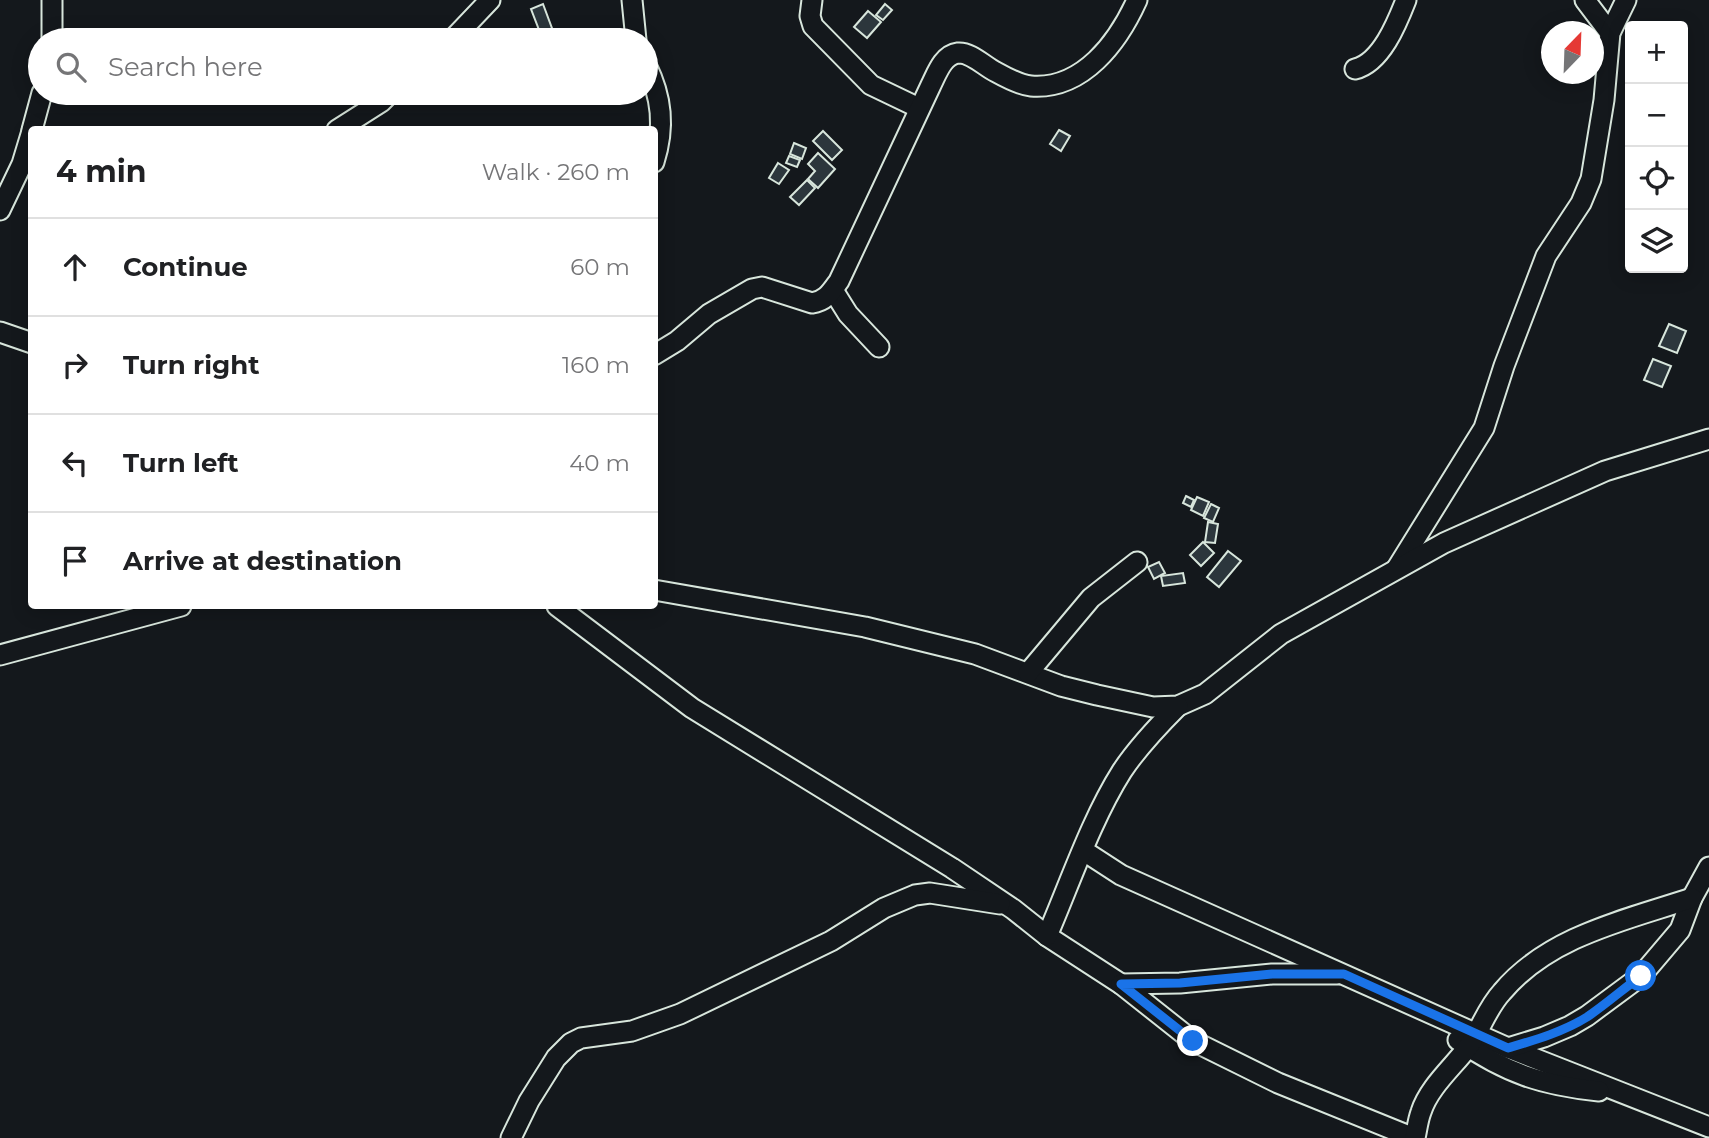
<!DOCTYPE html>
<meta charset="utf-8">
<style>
body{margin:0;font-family:Montserrat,sans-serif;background:#f6f6f6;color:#202124}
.controls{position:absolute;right:21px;top:21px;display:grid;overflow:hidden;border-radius:7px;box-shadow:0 4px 18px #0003}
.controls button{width:63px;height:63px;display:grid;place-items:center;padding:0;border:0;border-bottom:2px solid #e0e0e0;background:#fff;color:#202124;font:35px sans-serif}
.compass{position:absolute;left:1541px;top:21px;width:63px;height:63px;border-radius:50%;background:#fff;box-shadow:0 4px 18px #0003;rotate:23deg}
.stop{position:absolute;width:21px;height:21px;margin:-16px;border:5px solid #1a73e8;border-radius:50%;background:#fff}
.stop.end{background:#1a73e8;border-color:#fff;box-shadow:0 2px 7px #0008}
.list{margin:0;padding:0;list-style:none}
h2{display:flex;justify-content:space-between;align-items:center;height:91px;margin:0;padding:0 28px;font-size:30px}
h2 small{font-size:23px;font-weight:400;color:#757577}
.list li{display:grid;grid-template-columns:46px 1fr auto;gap:21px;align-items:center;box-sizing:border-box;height:98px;padding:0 28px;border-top:2px solid #e0e0e0}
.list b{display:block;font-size:26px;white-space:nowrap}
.list em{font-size:23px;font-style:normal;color:#757577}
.icon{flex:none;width:38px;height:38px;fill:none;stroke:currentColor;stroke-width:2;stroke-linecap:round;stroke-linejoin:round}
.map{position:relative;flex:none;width:1709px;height:1138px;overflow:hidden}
.search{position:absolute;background:#fff;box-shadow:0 4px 18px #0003;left:28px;top:28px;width:630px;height:77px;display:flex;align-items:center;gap:18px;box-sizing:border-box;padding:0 24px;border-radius:38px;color:#757577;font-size:26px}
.panel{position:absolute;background:#fff;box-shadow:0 4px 18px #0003;left:28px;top:126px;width:630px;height:483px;border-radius:7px}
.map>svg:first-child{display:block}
.building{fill:#2c363c;stroke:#d8e6dc;stroke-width:2}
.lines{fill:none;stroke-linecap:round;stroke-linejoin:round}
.minor-casing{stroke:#d8e6dc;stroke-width:23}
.minor{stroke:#14181c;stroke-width:19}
.route{stroke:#1a73e8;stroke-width:9}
</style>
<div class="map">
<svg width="1709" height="1138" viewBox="0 0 1709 1138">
<rect width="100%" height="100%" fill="#14181c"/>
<g class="building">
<path d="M543 4 553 31 541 35 531 9Z"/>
<path d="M885 4 892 10 883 20 876 15Z"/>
<path d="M868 11 881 22 867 38 854 27Z"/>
<path d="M1059 130 1070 136 1061 151 1050 144Z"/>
<path d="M823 131 842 150 832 160 813 141Z"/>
<path d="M794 143 806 148 802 159 790 154Z"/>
<path d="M818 153 835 169 818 188 808 179 815 171 808 164Z"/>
<path d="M789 156 800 160 797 167 786 163Z"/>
<path d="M778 163 789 170 779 184 769 178Z"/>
<path d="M807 180 815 188 799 205 790 197Z"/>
<path d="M1669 324 1686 331 1677 353 1659 346Z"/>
<path d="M1653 359 1671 366 1662 387 1644 380Z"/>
<path d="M1186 496 1194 500 1191 507 1183 503Z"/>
<path d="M1197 497 1209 502 1203 516 1191 510Z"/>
<path d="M1211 504 1219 508 1213 522 1204 518Z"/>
<path d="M1208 522 1218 524 1215 543 1205 542Z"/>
<path d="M1203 542 1214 553 1201 566 1190 555Z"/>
<path d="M1228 551 1241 561 1219 587 1207 577Z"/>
<path d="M1159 562 1165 573 1154 579 1148 567Z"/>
<path d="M1183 573 1185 583 1163 586 1161 576Z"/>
</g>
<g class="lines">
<g class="minor-casing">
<g id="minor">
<path d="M52 0V40"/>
<path d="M632 0 636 40"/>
<path d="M812 0 810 16 813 26 871 85 919 108"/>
<path d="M1585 0 1610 33"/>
<path d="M452 40 490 0"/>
<path d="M646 65C662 97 665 127 654 162"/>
<path d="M1355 69C1381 63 1397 23 1406 0"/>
<path d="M32 130 42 93"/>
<path d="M337 130 381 102 390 93"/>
<path d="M0 210 22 164 32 131"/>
<path d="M833 290 848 314 879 347"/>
<path d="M0 332 32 343"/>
<path d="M654 355 677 341 709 314 752 289 762 287 812 303C826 301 831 292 839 281L931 85C937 73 943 55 958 53 971 52 984 66 996 72 1005 77 1020 85 1031 86 1083 90 1118 42 1137 0"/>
<path d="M1397 568 1484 428 1504 366 1546 256 1581 203 1591 179 1604 100 1610 33 1626 0"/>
<path d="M654 590 865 627 975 654 1061 686 1097 695 1153 707 1178 706 1205 694 1281 634 1444 543 1605 471 1709 439"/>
<path d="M557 606 692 708 952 868 1013 909 1047 936 1121 984 1193 1041 1278 1083 1414 1138"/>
<path d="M0 655 181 606"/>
<path d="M1028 673 1091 598 1137 562"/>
<path d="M1084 851 1121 875 1508 1048 1709 1127"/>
<path d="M1047 936C1070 883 1091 820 1122 771 1138 747 1158 726 1178 706"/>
<path d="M1121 984 1180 983 1272 974H1337"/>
<path d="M1458 1040C1506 1073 1541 1085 1599 1091"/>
<path d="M1508 1048 1544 1037 1570 1026 1587 1016 1641 976 1680 930 1692 898 1709 867"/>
<path d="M511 1138 529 1101 556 1058 571 1043 581 1038 632 1031 680 1014 831 941 884 908 915 895 930 893 1000 904"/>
<path d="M1415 1138C1417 1129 1418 1120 1421 1112 1429 1087 1453 1067 1468 1047 1481 1029 1487 1008 1502 992 1549 936 1626 920 1692 898"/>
</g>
</g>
<use href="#minor" class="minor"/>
</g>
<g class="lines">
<path class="route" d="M1193 1041 1121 984 1180 983 1272 974H1344L1508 1048C1535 1040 1563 1032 1587 1017 1605 1005 1623 989 1641 976"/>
</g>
</svg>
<div class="controls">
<button>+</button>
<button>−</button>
<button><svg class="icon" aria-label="locate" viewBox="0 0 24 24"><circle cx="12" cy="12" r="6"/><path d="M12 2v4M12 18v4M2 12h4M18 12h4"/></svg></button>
<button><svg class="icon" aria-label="layers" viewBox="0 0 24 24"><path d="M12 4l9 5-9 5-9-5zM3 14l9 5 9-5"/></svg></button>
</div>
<svg class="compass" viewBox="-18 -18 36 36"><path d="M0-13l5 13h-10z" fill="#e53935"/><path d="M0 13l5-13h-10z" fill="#757577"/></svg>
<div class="stop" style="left:1641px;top:976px"></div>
<div class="stop end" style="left:1193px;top:1041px"></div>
<div class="search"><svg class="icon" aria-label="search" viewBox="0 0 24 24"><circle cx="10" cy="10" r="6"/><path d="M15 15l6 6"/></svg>Search here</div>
<section class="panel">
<h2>4 min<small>Walk · 260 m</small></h2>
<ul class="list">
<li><svg class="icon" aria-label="ahead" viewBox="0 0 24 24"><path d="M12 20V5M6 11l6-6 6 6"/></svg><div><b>Continue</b></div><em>60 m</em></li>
<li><svg class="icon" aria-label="right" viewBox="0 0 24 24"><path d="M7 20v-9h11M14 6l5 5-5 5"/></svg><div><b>Turn right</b></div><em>160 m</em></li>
<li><svg class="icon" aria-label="left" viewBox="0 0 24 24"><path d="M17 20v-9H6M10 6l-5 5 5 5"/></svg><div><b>Turn left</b></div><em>40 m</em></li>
<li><svg class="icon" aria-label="arrive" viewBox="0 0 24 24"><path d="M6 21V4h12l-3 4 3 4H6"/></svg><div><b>Arrive at destination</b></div></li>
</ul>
</section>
</div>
